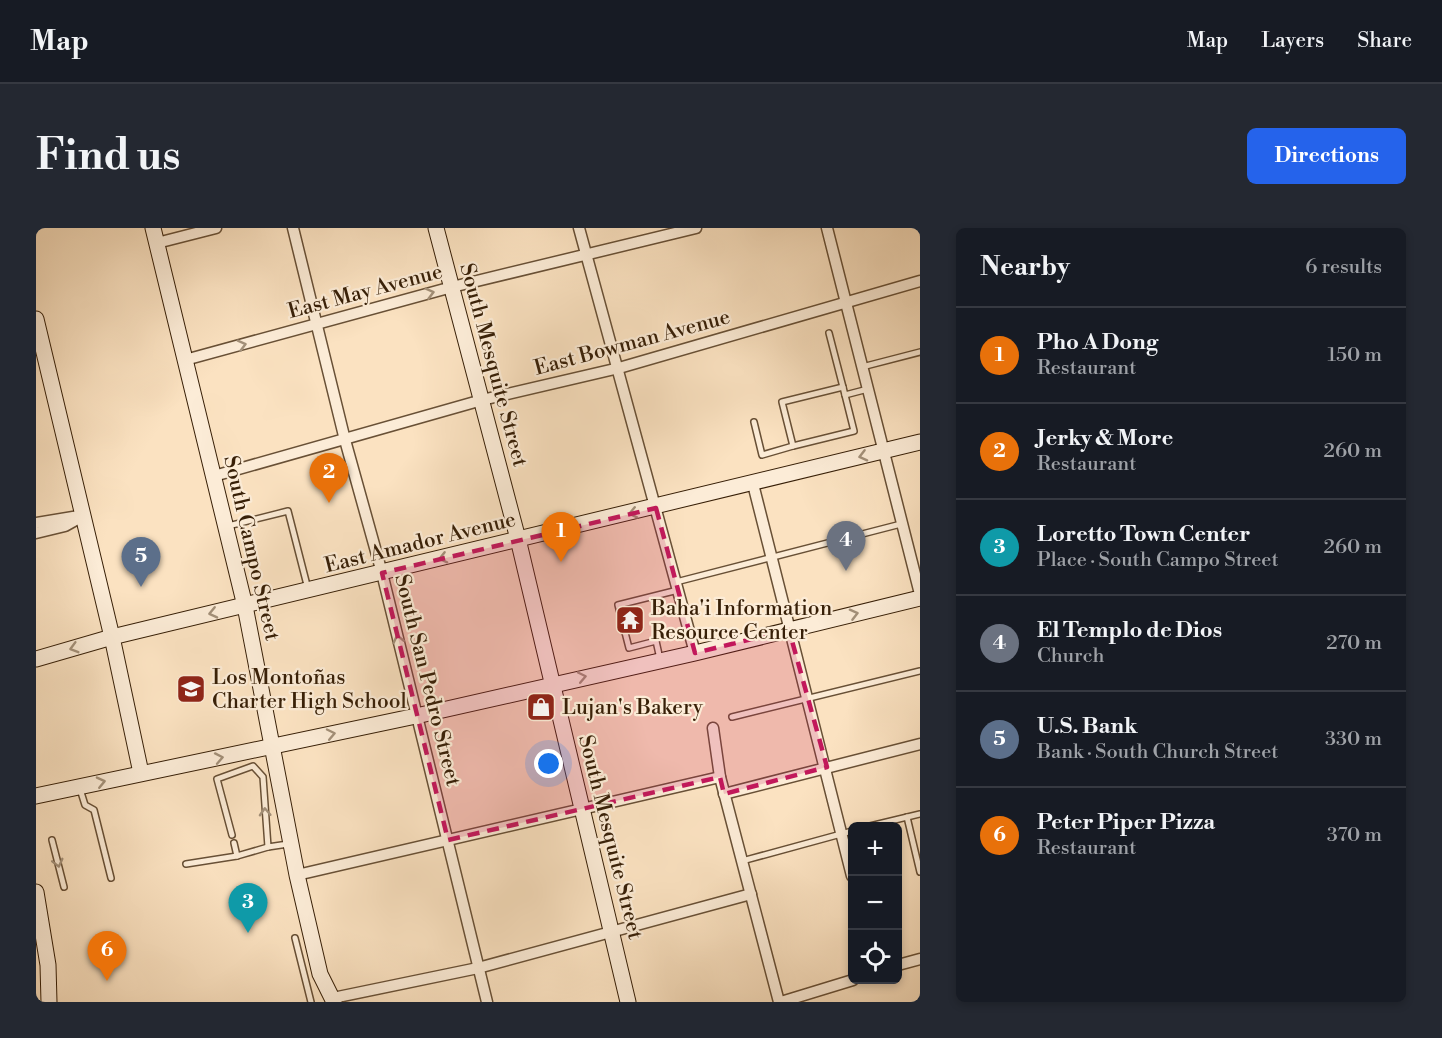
<!DOCTYPE html>
<meta charset="utf-8">
<style>
body{margin:0;font-family:"Libre Bodoni",serif;background:#242831;color:#f1f3f6}
.controls{position:absolute;right:18px;bottom:18px;display:grid;overflow:hidden;border-radius:9px;box-shadow:0 3px 9px #0003}
.controls button{width:54px;height:54px;display:grid;place-items:center;padding:0;border:0;border-bottom:2px solid #363941;background:#171b24;color:#f1f3f6;font:30px sans-serif}
.you{position:absolute;left:513px;top:536px;width:21px;height:21px;margin:-15px;border:4px solid #fff;border-radius:50%;background:#1a73e8;box-shadow:0 0 0 9px #1a73e833}
.badge{display:grid;place-items:center;width:39px;height:39px;border-radius:50%;background:#2563eb;color:#fff;font-size:20px;font-weight:700}
.pin{position:absolute;translate:-50% -50px;filter:drop-shadow(0 2px 3px #0008)}
.pin::after{content:'';position:absolute;top:32px;width:21px;height:18px;background:inherit;clip-path:polygon(0 0,100% 0,50% 100%)}
.list{margin:0;padding:0;list-style:none}
h2{display:flex;justify-content:space-between;align-items:center;height:78px;margin:0;padding:0 24px;font-size:26px}
h2 small{font-size:20px;font-weight:400;color:#9ea1a6}
.list li{display:grid;grid-template-columns:39px 1fr auto;gap:18px;align-items:center;box-sizing:border-box;height:96px;padding:0 24px;border-top:2px solid #363941}
.list b{display:block;font-size:22px;white-space:nowrap}
.list p{margin:0;font-size:20px;white-space:nowrap;color:#9ea1a6}
.list em{font-size:20px;font-style:normal;color:#9ea1a6}
.icon{flex:none;width:33px;height:33px;fill:none;stroke:currentColor;stroke-width:2;stroke-linecap:round;stroke-linejoin:round}
.map{position:relative;flex:none;width:884px;height:774px;overflow:hidden;border-radius:9px}
header{display:flex;align-items:center;gap:36px;box-sizing:border-box;height:84px;padding:0 30px;background:#171b24;border-bottom:2px solid #363941}
header strong{font-size:28px}
nav{display:flex;gap:33px;margin-inline-start:auto;font-size:21px}
.intro{display:flex;align-items:center;justify-content:space-between;box-sizing:border-box;height:144px;padding:0 36px}
h1{margin:0;font-size:42px}
.button{padding:15px 27px;border-radius:9px;background:#2563eb;color:#fff;font-size:21px;font-weight:700}
main{display:flex;gap:36px;padding:0 36px}
aside{flex:1;background:#171b24;border-radius:9px;box-shadow:0 3px 9px #0003}
.map>svg:first-child{display:block}
.lines{fill:none;stroke-linecap:round;stroke-linejoin:round}
.lane-casing{stroke:#685036;stroke-width:8}
.street-casing{stroke:#685036;stroke-width:13}
.secondary-casing{stroke:#371f07;stroke-width:17}
.lane{stroke:#fcecd7;stroke-width:5}
.street{stroke:#fcecd7;stroke-width:10}
.secondary{stroke:#fcecd7;stroke-width:15}
.oneway{stroke:#a39079}
.marked{fill:#c2185b;fill-opacity:0.2;stroke:#c2185b;stroke-width:4.5;stroke-dasharray:12 8;stroke-linejoin:round}
.labels{text-anchor:middle;stroke-width:4.5;stroke-linejoin:round;paint-order:stroke}
.street-label{font-size:21px;fill:#371f07;stroke:#fcecd7}
.poi-label{font-size:21px;fill:#371f07;stroke:#fcecd7;text-anchor:start}
</style>
<header>
<strong>Map</strong>
<nav><a>Map</a><a>Layers</a><a>Share</a></nav>
</header>
<div class="intro"><h1>Find us</h1><a class="button">Directions</a></div>
<main>
<div class="map">
<svg width="884" height="774" viewBox="0 0 884 774">
<rect width="100%" height="100%" fill="#fbe2c1"/>
<filter id="stains"><feTurbulence type="fractalNoise" baseFrequency=".00333" numOctaves="4"/><feColorMatrix values="0 0 0 0 .2 0 0 0 0 .09 0 0 0 0 .02 0 0 0 .5 -.17"/></filter>
<radialGradient id="worn" r=".72"><stop offset=".6" stop-color="#630" stop-opacity="0"/><stop offset="1" stop-color="#630" stop-opacity=".3"/></radialGradient>
<g class="lines">
<g class="lane-casing">
<g id="lane">
<path d="M793 105 809 167 832 161"/>
<path d="M826 139 884 124"/>
<path d="M807 159 746 174 757 218 818 203 809 167"/>
<path d="M718 194 726 227 757 218"/>
<path d="M192 298 252 283 272 361"/>
<path d="M640 354 865 296"/>
<path d="M624 431 620 413 593 420 582 377 642 362"/>
<path d="M696 489 884 443"/>
<path d="M44 561 49 577 58 582 75 650"/>
<path d="M871 589 884 644"/>
<path d="M834 598 884 586"/>
<path d="M196 607 181 551 217 538 227 549 232 619 252 616"/>
<path d="M16 612 28 659"/>
<path d="M198 615 201 628"/>
<path d="M706 633 816 603"/>
<path d="M150 636 201 628 232 619"/>
<path d="M259 710 275 774"/>
</g>
</g>
<g class="street-casing">
<g id="street">
<path d="M257 0 309 212 346 345 451 774"/>
<path d="M543 0 659 425"/>
<path d="M791 0 884 366"/>
<path d="M121 15 180 0"/>
<path d="M149 132 416 59 660 0"/>
<path d="M178 248 446 172 583 140 884 53"/>
<path d="M717 256 816 648"/>
<path d="M0 295 43 288"/>
<path d="M0 305 29 298 47 288"/>
<path d="M677 500 684 549 743 774"/>
<path d="M688 566 884 516"/>
<path d="M261 647 684 549"/>
<path d="M862 737 884 731"/>
<path d="M297 770 442 740 715 666"/>
<path d="M745 774 817 752"/>
</g>
</g>
<g class="secondary-casing">
<g id="secondary">
<path d="M117 0 209 378 261 647 284 746 298 774"/>
<path d="M400 0 482 311 592 774"/>
<path d="M0 91 76 409 105 545"/>
<path d="M0 431 76 409 884 214"/>
<path d="M0 568 380 488 659 425 884 370"/>
<path d="M0 664 12 737 13 774"/>
</g>
</g>
<use href="#lane" class="lane"/>
<use href="#street" class="street"/>
<use href="#secondary" class="secondary"/>
</g>
<defs><path id="oneway-chevron" d="M-2-3.5L2.5 0L-2 3.5" fill="none" stroke-width="1.6" stroke-linecap="round" stroke-linejoin="round" transform="scale(1.5)"/></defs>
<g class="oneway">
<use href="#oneway-chevron" transform="translate(394 65) rotate(-15)"/>
<use href="#oneway-chevron" transform="translate(206 117) rotate(-15)"/>
<use href="#oneway-chevron" transform="translate(827 228) rotate(166)"/>
<use href="#oneway-chevron" transform="translate(597 285) rotate(167)"/>
<use href="#oneway-chevron" transform="translate(407 330) rotate(166)"/>
<use href="#oneway-chevron" transform="translate(177 385) rotate(167)"/>
<use href="#oneway-chevron" transform="translate(818 386) rotate(-14)"/>
<use href="#oneway-chevron" transform="translate(362 411) rotate(-103)"/>
<use href="#oneway-chevron" transform="translate(38 420) rotate(164)"/>
<use href="#oneway-chevron" transform="translate(546 449) rotate(-12)"/>
<use href="#oneway-chevron" transform="translate(295 506) rotate(-12)"/>
<use href="#oneway-chevron" transform="translate(183 530) rotate(-11)"/>
<use href="#oneway-chevron" transform="translate(65 554) rotate(-13)"/>
<use href="#oneway-chevron" transform="translate(229 584) rotate(-93)"/>
<use href="#oneway-chevron" transform="translate(22 635) rotate(76)"/>
</g>
<path class="marked" d="M620 280 659 425 753 402 791 539 688 566 684 549 412 612 346 345Z"/>
<defs>
<g id="temple-square" transform="scale(1.5)"><rect x="-9" y="-9" width="18" height="18" rx="4" fill="#8f2418" stroke="#fcecd7"/><path d="M0-6L5-2H3V0L6.5 2.5H4V6H1.5V3h-3V6H-4V2.5H-6.5L-3 0V-2H-5Z" fill="#fff"/></g>
<g id="school-square" transform="scale(1.5)"><rect x="-9" y="-9" width="18" height="18" rx="4" fill="#8f2418" stroke="#fcecd7"/><path d="M0-5L7-2L0 1L-7-2ZM-4 1L0 2.5L4 1V4Q0 6-4 4Z" fill="#fff"/></g>
<g id="shop-square" transform="scale(1.5)"><rect x="-9" y="-9" width="18" height="18" rx="4" fill="#8f2418" stroke="#fcecd7"/><path d="M-5-2.5h2.3a2.7 3.5 0 0 1 5.4 0H5L5.5 6h-11ZM-1.5-2.5h3a1.5 2.3 0 0 0-3 0Z" fill="#fff"/></g>
</defs>
<g fill-rule="evenodd">
<use href="#temple-square" x="594" y="392"/>
<use href="#school-square" x="155" y="461"/>
<use href="#shop-square" x="505" y="479"/>
</g>
<g class="labels">
<g class="street-label">
<text transform="translate(329 63) rotate(-15)" y="7">East May Avenue</text>
<text transform="translate(596 114) rotate(-15)" y="7">East Bowman Avenue</text>
<text transform="translate(458 137) rotate(75)" y="7">South Mesquite Street</text>
<text transform="translate(384 314) rotate(-14)" y="7">East Amador Avenue</text>
<text transform="translate(216 320) rotate(77)" y="7">South Campo Street</text>
<text transform="translate(392 452) rotate(76)" y="7">South San Pedro Street</text>
<text transform="translate(575 609) rotate(76)" y="7">South Mesquite Street</text>
</g>
<g class="poi-label">
<text x="615" y="387">Baha'i Information<tspan x="615" dy="24">Resource Center</tspan></text>
<text x="176" y="456">Los Montoñas<tspan x="176" dy="24">Charter High School</tspan></text>
<text x="526" y="486">Lujan's Bakery</text>
</g>
</g>
<rect width="100%" height="100%" filter="url(#stains)"/>
<rect width="100%" height="100%" fill="url(#worn)"/>
</svg>
<div class="controls">
<button>+</button>
<button>−</button>
<button><svg class="icon" aria-label="locate" viewBox="0 0 24 24"><circle cx="12" cy="12" r="6"/><path d="M12 2v4M12 18v4M2 12h4M18 12h4"/></svg></button>
</div>
<div class="you"></div>
<div class="pin badge" style="left:525px;top:334px;background:#e8710a">1</div>
<div class="pin badge" style="left:293px;top:275px;background:#e8710a">2</div>
<div class="pin badge" style="left:212px;top:705px;background:#0f9aa8">3</div>
<div class="pin badge" style="left:810px;top:343px;background:#6b7280">4</div>
<div class="pin badge" style="left:105px;top:359px;background:#5c6f8a">5</div>
<div class="pin badge" style="left:71px;top:753px;background:#e8710a">6</div>
</div>
<aside>
<h2>Nearby<small>6 results</small></h2>
<ul class="list">
<li><span class="badge" style="background:#e8710a">1</span><div><b>Pho A Dong</b><p>Restaurant</p></div><em>150 m</em></li>
<li><span class="badge" style="background:#e8710a">2</span><div><b>Jerky &amp; More</b><p>Restaurant</p></div><em>260 m</em></li>
<li><span class="badge" style="background:#0f9aa8">3</span><div><b>Loretto Town Center</b><p>Place · South Campo Street</p></div><em>260 m</em></li>
<li><span class="badge" style="background:#6b7280">4</span><div><b>El Templo de Dios</b><p>Church</p></div><em>270 m</em></li>
<li><span class="badge" style="background:#5c6f8a">5</span><div><b>U.S. Bank</b><p>Bank · South Church Street</p></div><em>330 m</em></li>
<li><span class="badge" style="background:#e8710a">6</span><div><b>Peter Piper Pizza</b><p>Restaurant</p></div><em>370 m</em></li>
</ul>
</aside>
</main>
